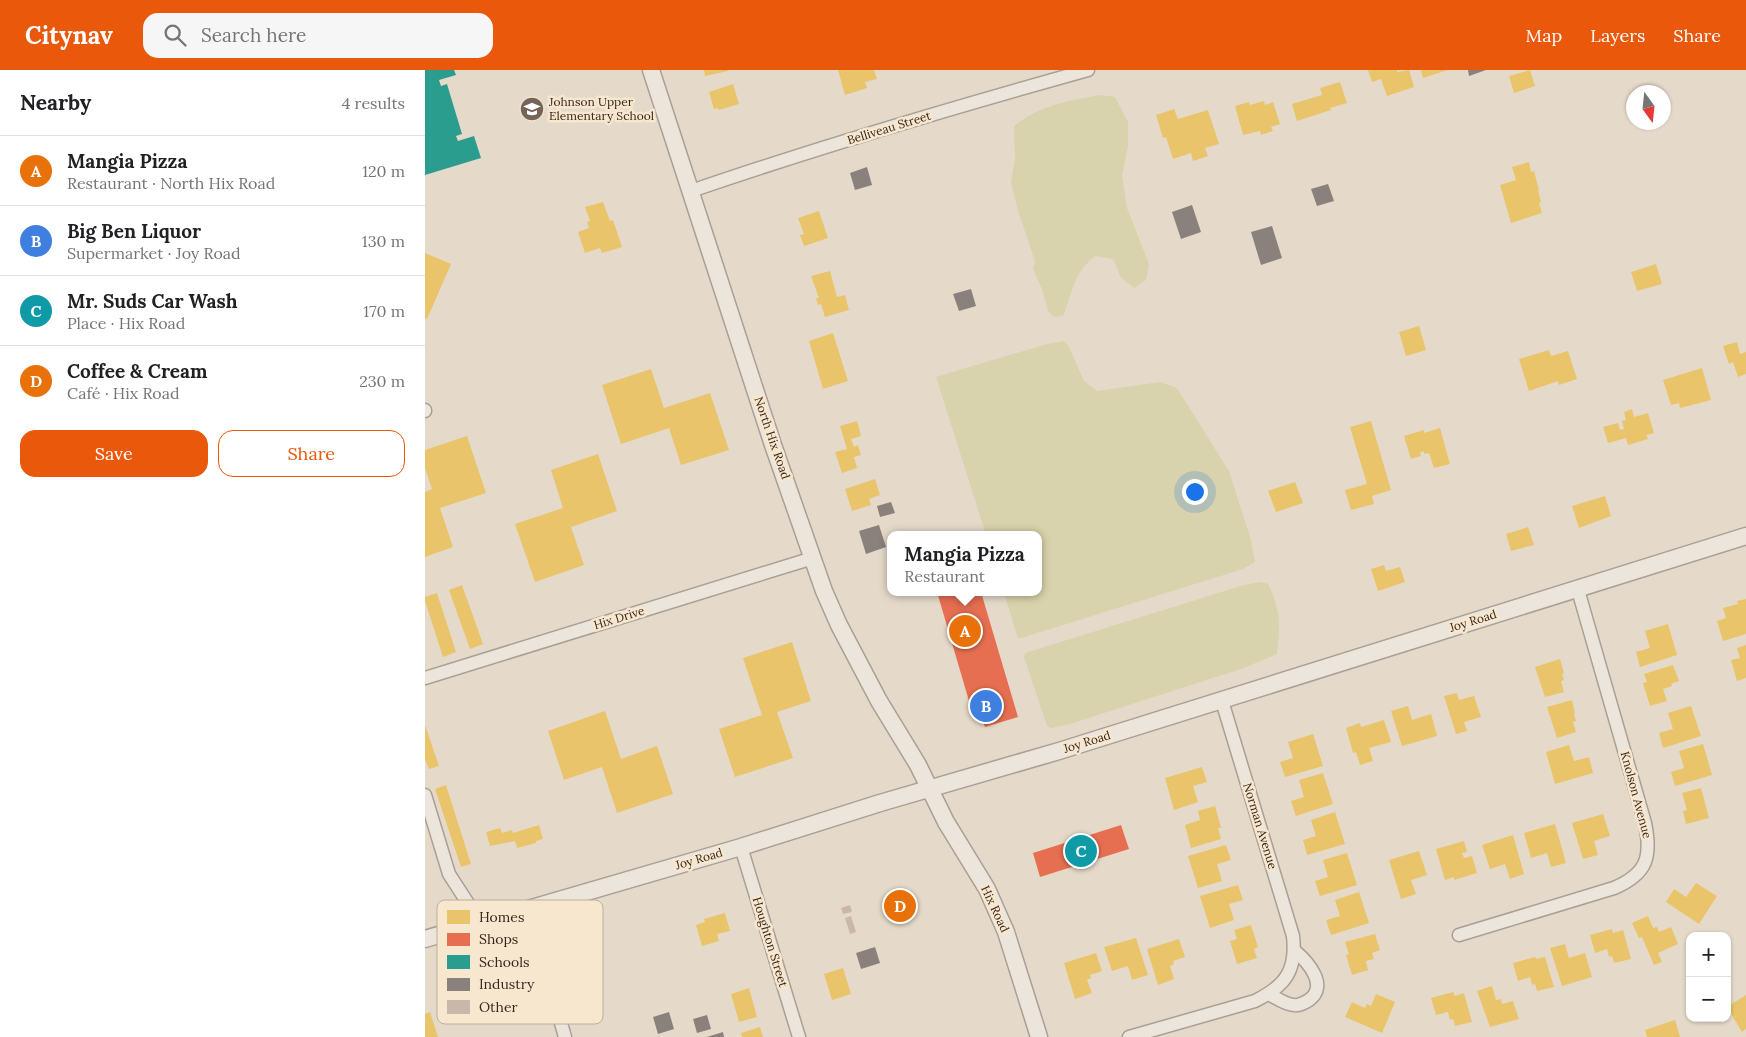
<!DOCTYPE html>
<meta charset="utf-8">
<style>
body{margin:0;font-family:Lora,serif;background:#f6f6f6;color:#202124}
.controls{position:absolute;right:15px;bottom:15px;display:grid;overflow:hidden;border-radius:10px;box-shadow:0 1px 4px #0004}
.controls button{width:45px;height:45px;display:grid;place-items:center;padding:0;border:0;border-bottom:1px solid #e0e0e0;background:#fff;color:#202124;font:25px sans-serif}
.compass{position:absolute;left:1201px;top:15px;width:45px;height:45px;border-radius:50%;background:#fff;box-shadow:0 1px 4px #0004;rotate:165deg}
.you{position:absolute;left:769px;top:421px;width:18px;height:18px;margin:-12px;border:4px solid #fff;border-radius:50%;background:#1a73e8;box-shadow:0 0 0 8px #1a73e833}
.badge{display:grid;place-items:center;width:32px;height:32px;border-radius:50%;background:#ea580c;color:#fff;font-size:16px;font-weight:700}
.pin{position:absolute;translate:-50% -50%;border:2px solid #fff;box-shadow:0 1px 5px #0006}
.popup{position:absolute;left:462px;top:461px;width:155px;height:65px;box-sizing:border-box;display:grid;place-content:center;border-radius:10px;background:#fff;filter:drop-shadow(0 1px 4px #0005);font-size:16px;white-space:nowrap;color:#757577}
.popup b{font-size:19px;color:#202124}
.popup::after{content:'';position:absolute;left:50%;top:100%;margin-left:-10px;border:10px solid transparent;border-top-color:#fff}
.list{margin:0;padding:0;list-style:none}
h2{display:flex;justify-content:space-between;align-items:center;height:65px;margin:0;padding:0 20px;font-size:21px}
h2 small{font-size:16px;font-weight:400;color:#757577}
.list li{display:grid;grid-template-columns:32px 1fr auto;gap:15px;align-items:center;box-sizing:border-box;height:70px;padding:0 20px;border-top:1px solid #e0e0e0}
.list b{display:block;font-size:19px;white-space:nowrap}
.list p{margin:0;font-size:16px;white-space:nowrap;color:#757577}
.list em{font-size:16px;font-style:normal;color:#757577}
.actions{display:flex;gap:10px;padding:15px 20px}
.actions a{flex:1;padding:11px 0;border:1px solid #ea580c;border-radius:15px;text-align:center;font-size:18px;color:#ea580c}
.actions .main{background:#ea580c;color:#fff}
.icon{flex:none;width:28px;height:28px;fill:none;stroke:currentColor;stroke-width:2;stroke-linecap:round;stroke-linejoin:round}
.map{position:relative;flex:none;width:1321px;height:967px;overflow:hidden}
header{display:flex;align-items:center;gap:30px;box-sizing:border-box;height:70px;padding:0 25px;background:#ea580c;color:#fff}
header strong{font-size:24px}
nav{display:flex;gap:28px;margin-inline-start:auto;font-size:18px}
.search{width:350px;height:45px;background:#f6f6f6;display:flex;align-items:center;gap:12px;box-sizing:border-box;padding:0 18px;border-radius:15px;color:#757577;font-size:19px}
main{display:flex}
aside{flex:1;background:#fff}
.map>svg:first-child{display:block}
.green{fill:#d8d3ac}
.homes{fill:#e9c46a}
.shops{fill:#e76f51}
.schools{fill:#2a9d8f}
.industry{fill:#8a817c}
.building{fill:#c9b7ab}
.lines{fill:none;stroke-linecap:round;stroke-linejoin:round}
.minor-casing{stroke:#a99f94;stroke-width:15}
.tertiary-casing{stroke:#a99f94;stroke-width:19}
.minor{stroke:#ece5dc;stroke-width:12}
.tertiary{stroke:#ece5dc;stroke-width:16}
.labels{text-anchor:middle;stroke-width:5;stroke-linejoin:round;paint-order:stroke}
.poi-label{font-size:12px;fill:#38261c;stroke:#f7e7cf;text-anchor:start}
.street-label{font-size:12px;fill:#38261c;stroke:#f7e7cf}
.key{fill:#f7e7cf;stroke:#bead99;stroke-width:1}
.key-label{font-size:14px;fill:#38261c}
</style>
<header>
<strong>Citynav</strong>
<div class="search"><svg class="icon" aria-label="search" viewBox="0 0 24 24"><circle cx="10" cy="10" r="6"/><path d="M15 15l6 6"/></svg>Search here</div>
<nav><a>Map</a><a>Layers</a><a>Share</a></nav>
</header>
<main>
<aside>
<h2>Nearby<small>4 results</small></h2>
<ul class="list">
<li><span class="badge" style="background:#e8710a">A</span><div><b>Mangia Pizza</b><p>Restaurant · North Hix Road</p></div><em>120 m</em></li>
<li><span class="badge" style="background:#3f7fe0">B</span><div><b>Big Ben Liquor</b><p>Supermarket · Joy Road</p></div><em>130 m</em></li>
<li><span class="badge" style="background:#0f9aa8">C</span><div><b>Mr. Suds Car Wash</b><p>Place · Hix Road</p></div><em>170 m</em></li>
<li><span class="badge" style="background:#e8710a">D</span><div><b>Coffee &amp; Cream</b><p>Café · Hix Road</p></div><em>230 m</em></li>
</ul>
<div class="actions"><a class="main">Save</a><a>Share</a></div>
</aside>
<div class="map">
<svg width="1321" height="967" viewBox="0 0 1321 967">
<rect width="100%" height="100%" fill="#e5daca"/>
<g class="green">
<path d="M675 25 690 27 703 52V76L697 106 702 138 724 194 721 210 709 218 696 208 688 189 670 186C648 204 648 221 638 246L629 247 623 241 617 219 608 199 610 191 593 141 586 112 590 88 589 56C615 35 643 31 675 25Z"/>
<path d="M639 271 644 277 659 311 672 321 735 312 752 318 804 401 826 470 830 492 818 499 593 569 579 522H614V465H561L511 307 622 274Z"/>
<path d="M836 512 843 514C856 540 855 556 852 584L819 598 645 654 626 658 622 656 599 587 600 583 819 515Z"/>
</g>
<g class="homes">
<path d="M279 0H303V1L280 6Z"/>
<path d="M413 0H449L452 9 440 12 442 18 420 25Z"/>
<path d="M943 0H972V2L984 0 989 17 962 26 956 9 947 12Z"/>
<path d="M996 0H1023L998 8Z"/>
<path d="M1105 0 1110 16 1089 23 1084 6Z"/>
<path d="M915 12 922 33 905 38 906 40 872 51 867 34 897 25 895 18Z"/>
<path d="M308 14 314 34 294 40 293 38 289 39 284 22Z"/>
<path d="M839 31 840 35 848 32 855 54 846 57 848 61 836 65 835 61 818 65 810 36 824 32 825 35Z"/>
<path d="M749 39 753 49 783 40 794 74 780 78 783 86 768 91 766 83 748 89 741 67 738 68 731 45Z"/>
<path d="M1104 92 1106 102 1109 101 1114 120H1113L1116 132 1114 133 1117 143 1086 153 1075 115 1091 110 1087 97Z"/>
<path d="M178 132 185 151 188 150 197 177 177 183 175 178 160 183 153 162 164 158 162 152 165 151 160 137Z"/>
<path d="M394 141 403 168 379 176 375 165 379 164 373 148Z"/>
<path d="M0 183 26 194 2 249 0 248Z"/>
<path d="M1231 194 1237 214 1212 221 1206 202Z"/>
<path d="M405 201 412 227 420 225 424 240 400 247 396 234 393 235 391 228H394L386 206Z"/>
<path d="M994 256 1001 280 981 286 974 262Z"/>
<path d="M408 263 423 311 398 319 384 271Z"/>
<path d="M1312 272 1315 284 1321 282V304L1313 307 1308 292 1304 294 1298 276Z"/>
<path d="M1124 280 1126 286 1143 281 1152 309 1134 315 1133 311 1104 321 1094 289Z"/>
<path d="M1277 298 1286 330 1255 338 1254 333 1246 335 1238 310Z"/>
<path d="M226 299 239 338 285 323 304 380 256 395 244 358 196 374 177 315Z"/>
<path d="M1207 339 1209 347 1223 343 1229 363 1221 365 1223 369 1203 375 1201 368 1183 373 1178 357 1193 353 1195 360 1199 359 1197 351 1201 350 1199 342Z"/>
<path d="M432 351 436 366 426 369 429 377 433 375 436 385 429 387 432 398 417 403 410 382 422 379 415 356Z"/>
<path d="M946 351 966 420 947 426 949 434 926 440 920 420 942 414 925 357Z"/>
<path d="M1015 358 1025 394 1009 398 1004 383 999 384V381L995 383 996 386 986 389 979 366 999 360V363Z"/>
<path d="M42 366 61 423 15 438 28 477 0 487V422L7 419 0 398V380Z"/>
<path d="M173 384 192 441 146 457 159 495 110 512 90 454 138 438 126 400Z"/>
<path d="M450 409 455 425 444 429 446 435 427 441 420 419Z"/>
<path d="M870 412 878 433 851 442 843 421Z"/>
<path d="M1180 426 1186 446 1154 458 1147 436Z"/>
<path d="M1103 457 1109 475 1086 481 1081 464Z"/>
<path d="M959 495 961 501 975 497 980 512 953 521 946 499Z"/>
<path d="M37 515 58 574 45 579 24 520Z"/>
<path d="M12 523 31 582 18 587 0 531V527Z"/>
<path d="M1321 529V564L1298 571 1292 551 1301 548 1298 538 1313 534 1312 531Z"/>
<path d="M1243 554 1252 585 1215 597 1211 582 1225 578 1220 561Z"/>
<path d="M367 572 386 631 352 642 368 688 310 707 294 659 337 645 318 588Z"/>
<path d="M1321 575V608L1312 611 1306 590 1315 588 1312 578Z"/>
<path d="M1135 589 1139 603 1137 604 1139 610 1136 611 1139 622 1120 627 1110 597Z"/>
<path d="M1248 595 1254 611 1246 614 1247 616 1238 619 1242 631 1225 636 1218 613 1222 612 1219 604Z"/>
<path d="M1032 623 1034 630 1049 626 1056 647 1039 652 1042 661 1031 664 1019 626Z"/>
<path d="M1147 630 1150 643 1149 644 1151 651 1148 652 1151 662 1132 668 1122 637Z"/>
<path d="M983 636 987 650 1006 644 1012 666 977 676 966 641Z"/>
<path d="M1266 636 1276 666 1238 678 1234 663 1248 659 1243 643Z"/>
<path d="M180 641 196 689 232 676 248 724 192 743 177 697 139 710 123 661Z"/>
<path d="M959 650 966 672 944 678 948 691 935 695 931 682 928 683 921 658 935 653 936 657Z"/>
<path d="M0 655 14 696 4 699 0 689Z"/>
<path d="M888 664 898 696 860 707 855 692 868 688 863 672Z"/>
<path d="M1278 674 1287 705 1250 716 1246 702 1259 698 1254 681Z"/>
<path d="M1144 675 1149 691 1164 687 1168 703 1130 714 1121 682Z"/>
<path d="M777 697 782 712 768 716 773 732 749 740 740 708Z"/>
<path d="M898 703 908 734 871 746 866 731 879 727 874 710Z"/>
<path d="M21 715 46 794 36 797 10 719Z"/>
<path d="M1276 718 1284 748 1261 754 1258 741 1262 740 1257 723Z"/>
<path d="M790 736 796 758H793L796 769 766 778 760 755 775 750 773 741Z"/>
<path d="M910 742 920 774 882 785 878 770 891 766 886 750Z"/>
<path d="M1178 744 1185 766 1169 771 1173 785 1158 789 1147 753Z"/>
<path d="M1130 754 1141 793 1126 797 1122 783 1106 788 1099 763Z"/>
<path d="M114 755 118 769 111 771V773L92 778 90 771 65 776 61 762 75 758 77 763 87 760 88 763Z"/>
<path d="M1088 765 1099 804 1085 809 1080 794 1065 799 1057 775Z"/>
<path d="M1039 771 1042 782 1037 783 1039 788 1047 786 1052 803 1029 810V807L1020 810 1011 779Z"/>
<path d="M801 775 806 790 792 794 797 811 773 818 763 786Z"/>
<path d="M994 781 1002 805 986 810 991 824 976 829 964 790Z"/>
<path d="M922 783 932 815 895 826 890 811 903 807 898 790Z"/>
<path d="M1271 813 1292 826 1274 854 1241 832 1249 819 1261 827Z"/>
<path d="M813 815 818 830 804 834 809 850 785 858 775 826Z"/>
<path d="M934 822 944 853 906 865 901 850 915 846 910 830Z"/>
<path d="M300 843 305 861 292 864 294 871 277 876 271 855 280 852 279 849Z"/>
<path d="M1223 846 1228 858 1232 857 1234 862 1246 857 1253 874 1233 883 1237 892 1229 895 1217 867 1214 868 1207 853Z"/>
<path d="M826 855 833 877 829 879 832 888 812 894 805 871 812 869 809 860Z"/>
<path d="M1187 859 1188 863 1198 860 1206 889 1189 893 1187 886 1184 887 1182 879 1170 883 1165 865Z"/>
<path d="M950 864 955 880 947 883 949 889 941 891 943 900 927 905 921 885 924 884 920 872Z"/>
<path d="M711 868 723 905 707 910 703 896 687 901 679 877Z"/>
<path d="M754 869 760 887 748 891 749 894 745 896 749 909 733 915 722 879Z"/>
<path d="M1140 874 1144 888 1160 883 1167 907 1137 916 1125 878Z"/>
<path d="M671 883 677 901 665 905 666 908 662 910 667 923 650 929 639 893Z"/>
<path d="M1110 887 1111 889 1120 887 1129 917 1112 921 1110 914 1107 915 1105 907 1093 911 1088 893Z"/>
<path d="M418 898 426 924 407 930 399 904Z"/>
<path d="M81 912 88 943 73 947 71 939 42 948 35 925 48 921 50 930 67 925 65 917Z"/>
<path d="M1067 916 1071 930 1076 929 1077 934 1088 931 1094 949 1065 957 1052 921Z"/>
<path d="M324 918 332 947 314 952 306 924Z"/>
<path d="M1028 922 1030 926 1039 923 1047 952 1030 956 1028 949 1025 950 1023 942 1011 945 1006 928Z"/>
<path d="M951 924 970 932 957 963 920 947 927 932 940 938 942 934 946 936Z"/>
<path d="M1321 925V959L1317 962 1302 937Z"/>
<path d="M5 942 13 967H0V944Z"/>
<path d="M1250 950 1255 967H1222L1220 960Z"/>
<path d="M335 957 338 967H317L316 963Z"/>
</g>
<g class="shops">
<path d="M512 522H556L593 647 560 657 556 646 549 648Z"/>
<path d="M696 755 704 779 615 807 608 783Z"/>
</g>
<path class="schools" d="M0 0H29L31 5 14 10 16 16 22 14 37 64 31 66 33 71 49 66 56 88 0 105Z"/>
<g class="industry">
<path d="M1043 0H1061L1044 6Z"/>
<path d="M442 97 447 115 430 120 425 103Z"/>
<path d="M903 114 909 131 892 136 886 119Z"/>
<path d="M767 135 776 162 756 169 747 142Z"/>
<path d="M847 156 857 188 836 195 826 162Z"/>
<path d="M546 219 551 236 534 241 528 224Z"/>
<path d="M466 432 470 443 455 447 452 436Z"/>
<path d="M454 455 461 477 441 484 434 461Z"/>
<path d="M450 877 455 893 436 899 431 883Z"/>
<path d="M244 942 249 959 233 964 228 947Z"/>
<path d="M282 945 286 959 272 963 268 949Z"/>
<path d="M298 962 299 967H282Z"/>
</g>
<g class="building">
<path d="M425 835 427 842 418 844 416 838Z"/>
<path d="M426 846 431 862 425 864 420 848Z"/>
</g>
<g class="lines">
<g class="minor-casing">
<g id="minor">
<path d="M266 121C397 76 530 37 663 0"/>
<path d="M0 340V341"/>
<path d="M0 608 388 488"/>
<path d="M0 725 24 804 55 852"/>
<path d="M316 777 374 967"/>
<path d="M103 838 140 967"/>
<path d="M1034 865 1189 818C1222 804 1227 787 1220 753L1153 520"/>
<path d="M844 924C851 928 861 935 869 935 874 936 879 933 884 930 904 916 883 892 870 881"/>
<path d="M704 967 830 931C860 916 872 901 868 866L797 631"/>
</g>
</g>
<g class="tertiary-casing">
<g id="tertiary">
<path d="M226 0 348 375 399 521 414 555 454 631 493 695 521 752 562 819 581 862 614 967"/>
<path d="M0 869 316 777 455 733 634 681 1321 466"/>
</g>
</g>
<use href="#minor" class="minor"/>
<use href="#tertiary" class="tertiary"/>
</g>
<defs>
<g id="school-disc" transform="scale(1.25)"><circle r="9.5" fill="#756559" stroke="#f7e7cf"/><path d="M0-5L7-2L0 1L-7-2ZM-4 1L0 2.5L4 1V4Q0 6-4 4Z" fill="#fff"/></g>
</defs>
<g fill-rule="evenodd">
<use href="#school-disc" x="107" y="39"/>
</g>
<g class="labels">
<g class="poi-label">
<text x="124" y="36">Johnson Upper<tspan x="124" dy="14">Elementary School</tspan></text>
</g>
<g class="street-label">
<text transform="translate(464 58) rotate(-17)" y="4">Belliveau Street</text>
<text transform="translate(347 368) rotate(71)" y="4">North Hix Road</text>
<text transform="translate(194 548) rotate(-17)" y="4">Hix Drive</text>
<text transform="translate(1048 551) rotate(-17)" y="4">Joy Road</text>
<text transform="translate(662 672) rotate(-17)" y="4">Joy Road</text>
<text transform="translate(1211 725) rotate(75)" y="4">Knolson Avenue</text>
<text transform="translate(835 756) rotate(73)" y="4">Norman Avenue</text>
<text transform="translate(274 789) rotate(-16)" y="4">Joy Road</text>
<text transform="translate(570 839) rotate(65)" y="4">Hix Road</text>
<text transform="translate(345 872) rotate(73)" y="4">Houghton Street</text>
</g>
</g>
<rect x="12" y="830" width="166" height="124" rx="8" class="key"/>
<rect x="22" y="840" width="23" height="14" fill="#e9c46a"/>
<rect x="22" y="863" width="23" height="13" fill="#e76f51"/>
<rect x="22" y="885" width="23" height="14" fill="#2a9d8f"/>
<rect x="22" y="908" width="23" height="13" fill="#8a817c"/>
<rect x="22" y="930" width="23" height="14" fill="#c9b7ab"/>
<g class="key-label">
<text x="54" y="852">Homes</text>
<text x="54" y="874">Shops</text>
<text x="54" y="897">Schools</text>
<text x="54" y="919">Industry</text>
<text x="54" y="942">Other</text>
</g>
</svg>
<div class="controls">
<button>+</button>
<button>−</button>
</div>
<svg class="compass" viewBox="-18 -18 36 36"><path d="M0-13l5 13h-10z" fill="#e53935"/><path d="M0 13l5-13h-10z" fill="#757577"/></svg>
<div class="you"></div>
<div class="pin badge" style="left:540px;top:561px;background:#e8710a">A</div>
<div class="popup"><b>Mangia Pizza</b>Restaurant</div>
<div class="pin badge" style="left:561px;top:636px;background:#3f7fe0">B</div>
<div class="pin badge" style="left:656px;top:781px;background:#0f9aa8">C</div>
<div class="pin badge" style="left:475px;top:836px;background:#e8710a">D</div>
</div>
</main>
